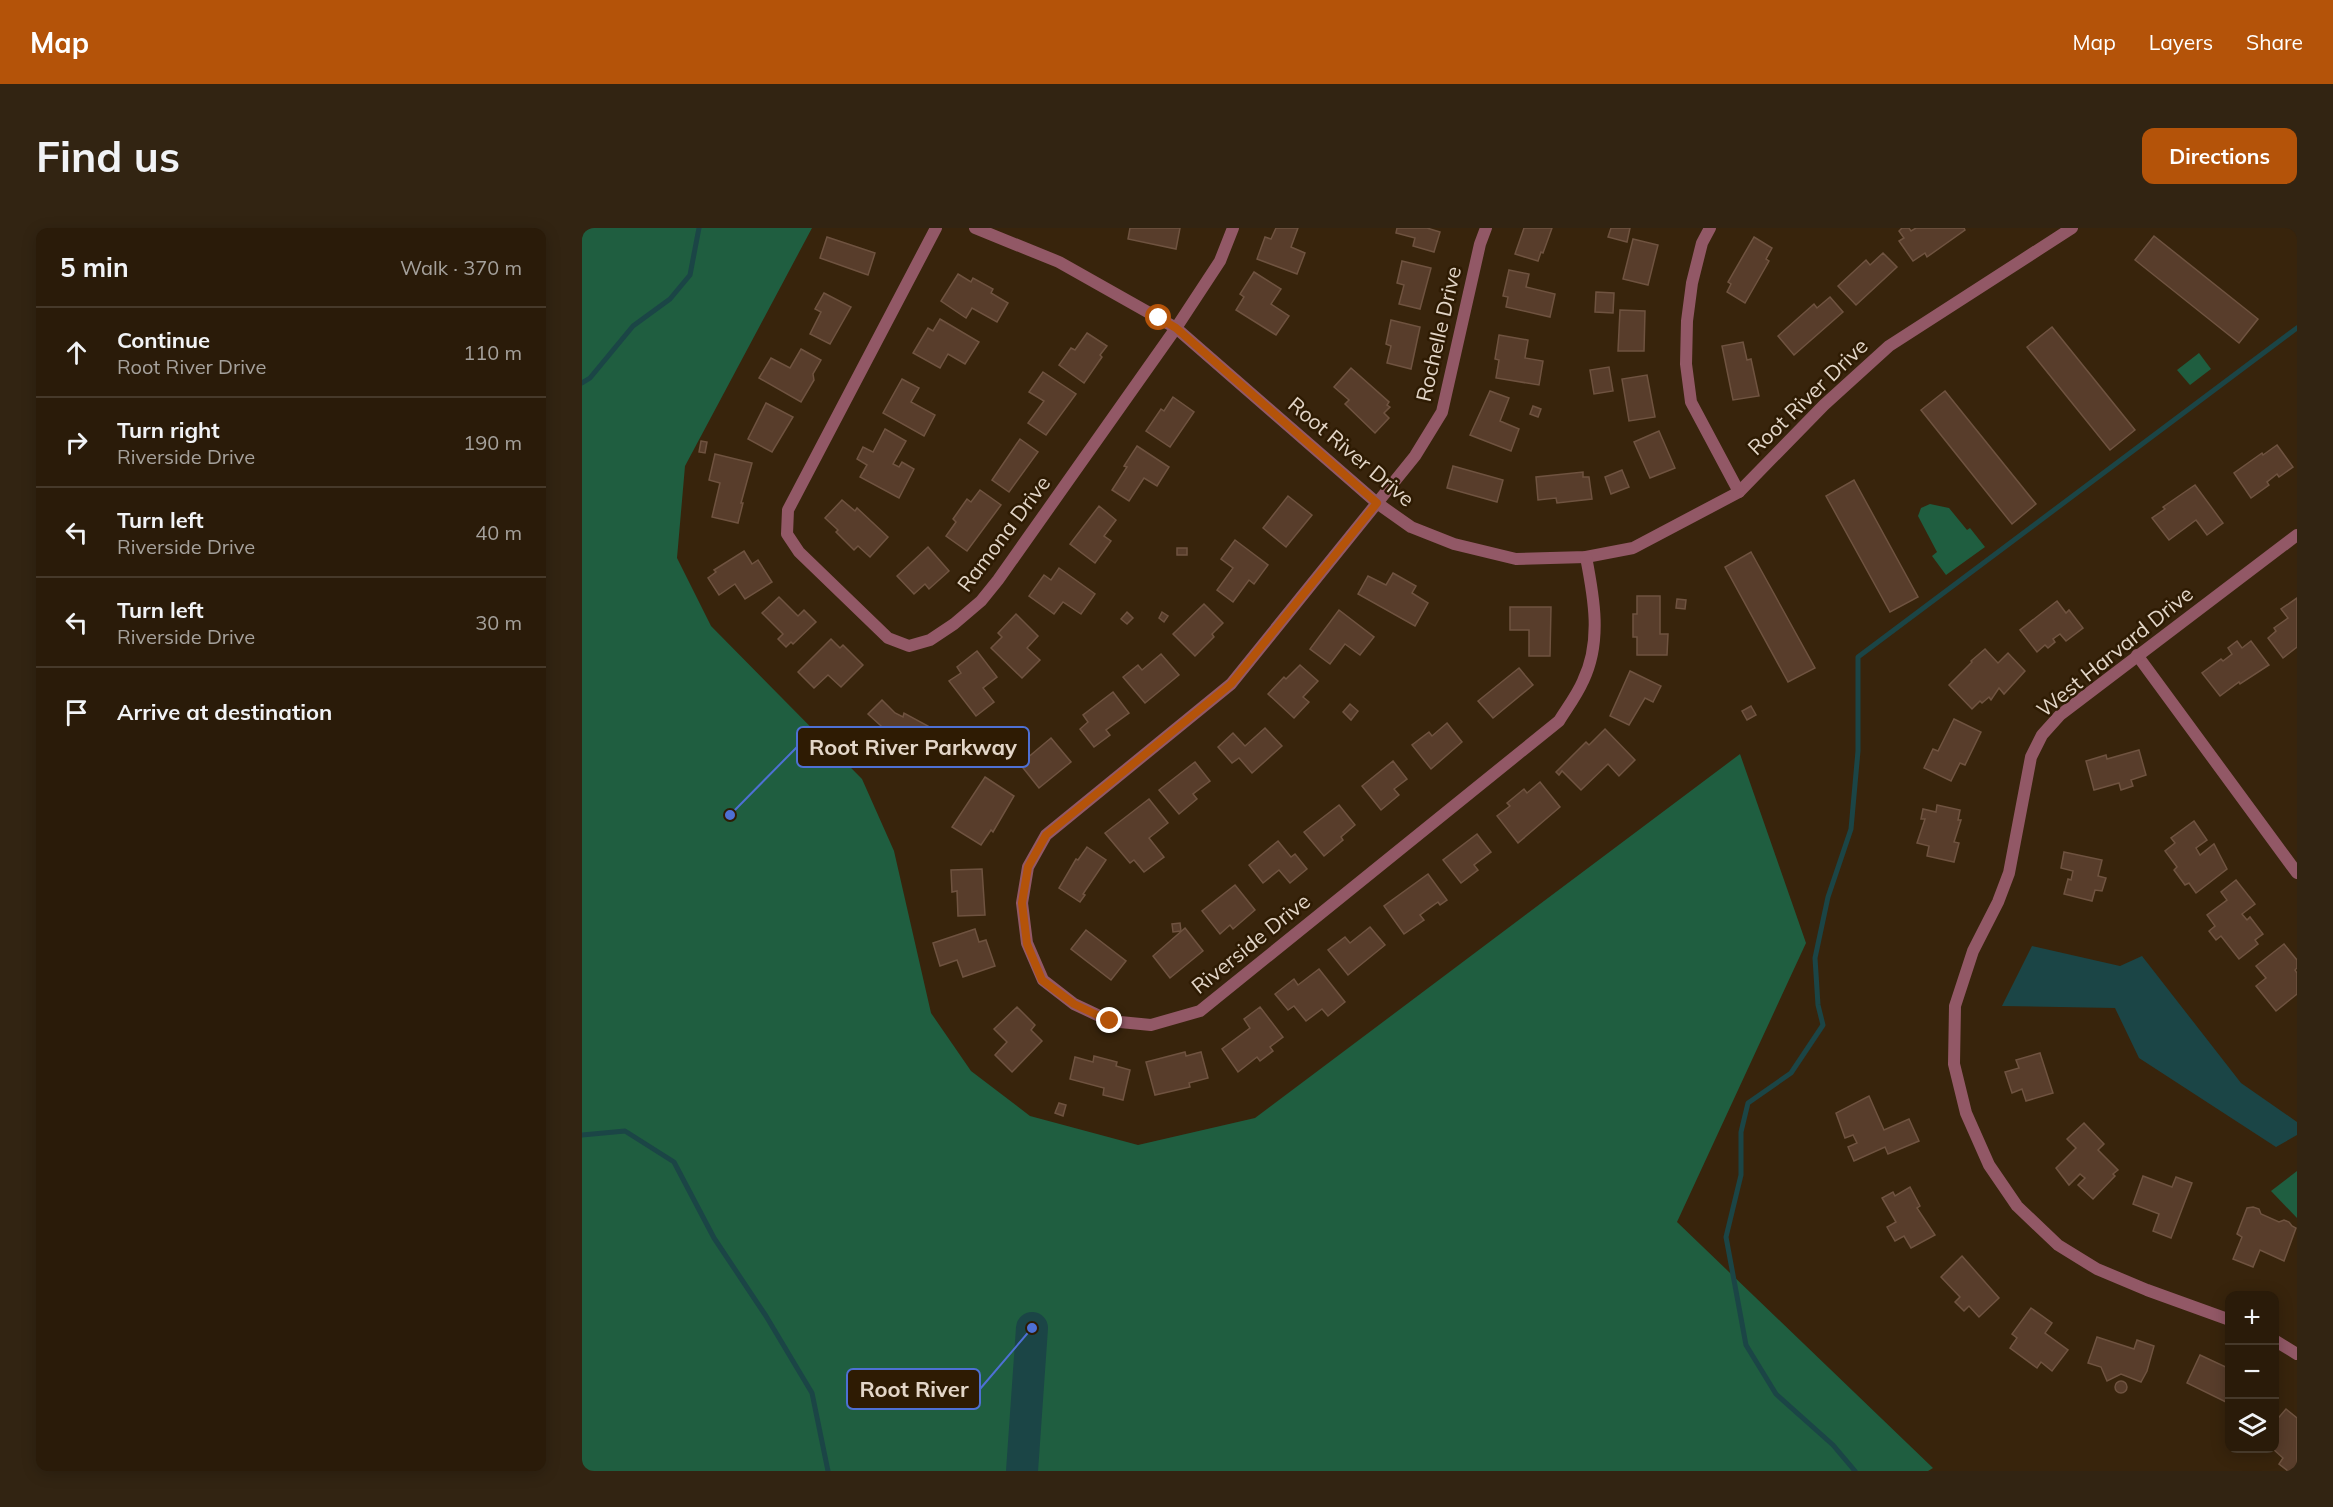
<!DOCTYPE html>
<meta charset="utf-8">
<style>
body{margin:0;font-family:Mulish,sans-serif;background:#322412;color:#f1f3f6}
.controls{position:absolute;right:18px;bottom:18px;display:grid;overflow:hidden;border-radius:12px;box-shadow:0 3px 15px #0003}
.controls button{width:54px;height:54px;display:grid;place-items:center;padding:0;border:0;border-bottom:2px solid #46392a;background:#2a1b09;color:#f1f3f6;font:30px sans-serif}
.stop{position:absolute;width:18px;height:18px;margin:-14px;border:4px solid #b45309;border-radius:50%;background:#fff}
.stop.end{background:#b45309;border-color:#fff;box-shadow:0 2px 6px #0008}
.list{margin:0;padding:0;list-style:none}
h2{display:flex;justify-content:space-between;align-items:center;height:78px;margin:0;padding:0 24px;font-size:26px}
h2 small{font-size:20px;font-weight:400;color:#a5a19c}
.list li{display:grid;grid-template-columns:39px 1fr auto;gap:18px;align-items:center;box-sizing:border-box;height:90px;padding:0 24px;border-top:2px solid #46392a}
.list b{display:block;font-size:22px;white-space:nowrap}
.list p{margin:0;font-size:20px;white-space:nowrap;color:#a5a19c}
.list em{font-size:20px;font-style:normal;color:#a5a19c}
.icon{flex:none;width:33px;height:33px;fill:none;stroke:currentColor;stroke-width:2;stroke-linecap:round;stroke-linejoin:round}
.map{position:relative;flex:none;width:1715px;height:1243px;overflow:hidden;border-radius:12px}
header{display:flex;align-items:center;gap:36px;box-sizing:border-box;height:84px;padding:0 30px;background:#b45309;color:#fff}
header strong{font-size:28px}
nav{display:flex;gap:33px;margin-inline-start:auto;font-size:21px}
.intro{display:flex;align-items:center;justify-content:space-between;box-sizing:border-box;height:144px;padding:0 36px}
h1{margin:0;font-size:42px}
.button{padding:15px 27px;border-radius:12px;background:#b45309;color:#fff;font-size:21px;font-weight:700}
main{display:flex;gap:36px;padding:0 36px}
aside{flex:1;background:#2a1b09;border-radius:12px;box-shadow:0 3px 15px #0003}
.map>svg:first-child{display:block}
.green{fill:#1f5e40}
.water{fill:#1b4546}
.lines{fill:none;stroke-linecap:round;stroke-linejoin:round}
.stream{stroke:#1b4546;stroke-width:5}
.river{stroke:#1b4546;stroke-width:32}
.building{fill:#583d2b;stroke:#6f5340;stroke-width:1.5}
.street{stroke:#925866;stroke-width:12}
.route{stroke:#b45309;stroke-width:8}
.labels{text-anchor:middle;stroke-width:5;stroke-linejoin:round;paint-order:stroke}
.street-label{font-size:21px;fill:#e3d6c8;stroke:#2e1b03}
.leader{fill:none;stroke:#4e70d4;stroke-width:2}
.callout-dot{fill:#4e70d4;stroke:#2e1b03;stroke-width:2}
.callout{fill:#2e1b03;stroke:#4e70d4;stroke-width:2}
.callout-label{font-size:22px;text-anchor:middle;font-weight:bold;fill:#e3d6c8}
</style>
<header>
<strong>Map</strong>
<nav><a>Map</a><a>Layers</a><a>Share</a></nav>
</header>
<div class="intro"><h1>Find us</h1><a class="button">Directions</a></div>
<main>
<aside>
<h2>5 min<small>Walk · 370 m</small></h2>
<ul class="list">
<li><svg class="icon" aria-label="ahead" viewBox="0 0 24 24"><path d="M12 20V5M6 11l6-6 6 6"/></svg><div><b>Continue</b><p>Root River Drive</p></div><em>110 m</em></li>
<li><svg class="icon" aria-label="right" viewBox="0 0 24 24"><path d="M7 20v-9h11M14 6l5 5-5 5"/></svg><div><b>Turn right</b><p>Riverside Drive</p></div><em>190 m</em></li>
<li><svg class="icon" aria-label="left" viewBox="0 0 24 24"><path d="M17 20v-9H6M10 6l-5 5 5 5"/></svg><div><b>Turn left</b><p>Riverside Drive</p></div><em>40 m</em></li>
<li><svg class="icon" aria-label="left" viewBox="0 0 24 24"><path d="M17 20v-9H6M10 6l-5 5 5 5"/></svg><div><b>Turn left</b><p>Riverside Drive</p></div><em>30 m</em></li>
<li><svg class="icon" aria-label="arrive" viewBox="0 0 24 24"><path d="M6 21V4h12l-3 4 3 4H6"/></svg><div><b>Arrive at destination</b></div></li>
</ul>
</aside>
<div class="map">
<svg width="1715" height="1243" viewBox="0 0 1715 1243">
<rect width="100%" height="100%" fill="#38240c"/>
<g class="green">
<path d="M0 0H230L103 238 95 330 129 398 280 551 312 623 349 785 389 843 448 888 556 917 673 890 1158 526 1224 715 1095 994 1351 1240 1346 1243H0Z"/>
<path d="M1617 125 1629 141 1608 157 1595 142Z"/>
<path d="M1348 276 1367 280 1385 302 1388 300 1403 319 1364 347 1350 328 1355 324 1336 288 1339 280Z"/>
<path d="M1715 943V990L1689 963Z"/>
</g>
<path class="water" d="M1450 718 1538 738 1560 728 1659 855 1715 894V907L1694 919 1557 830 1533 780 1420 778Z"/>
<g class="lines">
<g class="stream">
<path d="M0 155 8 150 51 98 88 71 108 47 117 0"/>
<path d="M0 907 43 903 92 934 132 1010 184 1088 230 1165 246 1243"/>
<path d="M1273 1243 1251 1217 1194 1166 1164 1117 1144 1009 1159 947V904L1166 875 1209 845 1241 797 1236 777 1233 730 1246 669 1269 601 1276 523V429L1715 100"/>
</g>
<path class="river" d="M440 1243 450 1100"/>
</g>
<g class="building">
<path d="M548 0H598L594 21 546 11Z"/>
<path d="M694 0H716L709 19 723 25 715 46 675 31 683 9 689 11Z"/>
<path d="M815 0H845L858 4 852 24 831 18 833 10 814 5Z"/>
<path d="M942 0H970L961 25 959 24 956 33 933 26Z"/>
<path d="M1029 0H1048L1045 14 1026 9Z"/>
<path d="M1320 0H1327L1329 3 1334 0H1382L1383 2 1345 29 1343 25 1331 33 1317 13 1322 10 1317 3Z"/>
<path d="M1572 8 1676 91 1657 115 1553 32Z"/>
<path d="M245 9 293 25 286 47 238 30Z"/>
<path d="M1172 9 1190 20 1184 31 1187 33 1163 75 1145 64 1149 56 1146 54Z"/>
<path d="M1051 11 1076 17 1066 57 1041 51Z"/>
<path d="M1301 25 1315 39 1274 77 1256 58 1284 32 1288 37Z"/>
<path d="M820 33 849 40 838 81 817 76 822 57 815 55Z"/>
<path d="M927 42 947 46 944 59 973 66 968 89 924 79 926 69 921 68Z"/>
<path d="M672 44 699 61 689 76 707 88 694 107 654 82 662 69 658 66Z"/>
<path d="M376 46 389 54 391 50 411 61 409 65 426 75 415 94 390 80 384 90 359 73Z"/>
<path d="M1014 64 1032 65 1031 85 1013 84Z"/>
<path d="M242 65 269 79 248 116 228 106 239 84 233 81Z"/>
<path d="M1248 69 1261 84 1212 127 1196 108 1232 76 1235 80Z"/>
<path d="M1038 82 1063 83 1062 123H1036Z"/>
<path d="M358 91 397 114 383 136 366 126 358 140 331 125 346 100 351 103Z"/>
<path d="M809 92 838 99 829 141 805 135 809 118 804 116Z"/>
<path d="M1470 99 1553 202 1528 222 1445 119Z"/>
<path d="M505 105 525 118 518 127 520 129 502 155 477 137 489 120 493 122Z"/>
<path d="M917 107 946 112 943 130 961 133 957 157 914 150 917 132 913 131Z"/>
<path d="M1161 114 1165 132 1169 131 1177 168 1151 172 1140 118Z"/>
<path d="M219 121 239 132 231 146 232 152 219 174 177 150 189 130 208 140Z"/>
<path d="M1027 139 1031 163 1012 166 1008 142Z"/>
<path d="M769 140 807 174 805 177 808 179 802 185 807 190 793 205 763 176 767 172 752 159Z"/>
<path d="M461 144 494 166 464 207 446 195 462 173 447 164Z"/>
<path d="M1065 147 1073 189 1047 193 1040 151Z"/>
<path d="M320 151 337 160 329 174 353 187 342 208 301 185Z"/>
<path d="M908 163 927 170 918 193 937 201 929 223 888 207Z"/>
<path d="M1363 163 1454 276 1430 296 1339 182Z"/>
<path d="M591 169 612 184 588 219 564 203 579 181 582 183Z"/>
<path d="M184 175 211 189 190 224 166 211Z"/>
<path d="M951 178 959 181 956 189 948 186Z"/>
<path d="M303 201 324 213 311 236 317 239 320 234 332 241 317 270 278 249 285 237 275 231 281 219 291 224Z"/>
<path d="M1077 203 1093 240 1068 250 1052 214Z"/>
<path d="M438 211 456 224 427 264 410 252Z"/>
<path d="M119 213 125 214 123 225 117 224Z"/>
<path d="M1695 217 1711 239 1697 249 1695 246 1685 254 1687 257 1669 270 1652 245 1680 225 1681 227Z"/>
<path d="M555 218 587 239 575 258 562 250 547 273 530 262 545 239 542 238Z"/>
<path d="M133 226 170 235 159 275H161L156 295 130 289 138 255 127 252Z"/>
<path d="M871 238 921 252 915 274 865 260Z"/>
<path d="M1040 242 1047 259 1029 266 1023 249Z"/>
<path d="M1001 244V249H1007L1010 271 975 275 974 270 956 272 954 249Z"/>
<path d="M1272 252 1336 369 1308 384 1244 268Z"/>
<path d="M1613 257 1641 295 1625 307 1614 292 1587 312 1570 290 1583 281 1581 279Z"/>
<path d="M398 262 419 277 385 323 364 308 374 294 371 291 385 271 389 274Z"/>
<path d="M706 268 730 287 704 319 681 300Z"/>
<path d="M260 272 273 283 275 280 306 309 288 329 276 318 272 322 254 304 256 302 243 290Z"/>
<path d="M517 278 534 292 522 308 529 313 513 335 488 316Z"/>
<path d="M653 312 686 337 672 356 667 352 651 374 635 362 651 340 639 331Z"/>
<path d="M346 319 367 343 347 361 343 356 332 366 315 348Z"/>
<rect x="595" y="320" width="10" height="7"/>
<path d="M162 323 170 336 176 332 190 354 163 371 153 356 137 367 126 350 134 344 132 342Z"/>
<path d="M1169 324 1233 440 1206 454 1143 339Z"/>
<path d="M477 340 513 366 499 386 481 374 472 386 447 368 462 347 469 352Z"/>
<path d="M811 345 834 358 830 365 846 375 833 398 776 366 786 348 804 357Z"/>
<path d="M1055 368H1078V406H1086L1085 427H1055V409H1051V386H1055Z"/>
<path d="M197 369 216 388 222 382 234 394 211 416 209 414 204 419 196 411 201 406 180 385Z"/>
<path d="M1715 370V419L1701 430 1686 410 1694 403 1692 400 1706 390 1699 381Z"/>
<path d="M1095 371 1104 372 1103 381 1094 380Z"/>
<path d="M1475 373 1484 385 1487 382 1501 400 1484 413 1478 406 1471 411 1473 414 1466 420 1463 417 1455 424 1438 402Z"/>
<path d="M622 376 641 395 630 406 632 409 613 428 591 406Z"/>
<path d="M928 379H969L968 428H947V402H928Z"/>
<path d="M757 382 792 409 778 427 763 416 748 436 728 421Z"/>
<path d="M545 384 551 390 545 396 539 391Z"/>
<path d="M580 384 586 388 582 394 577 390Z"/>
<path d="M434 386 456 408 445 420 458 432 440 450 409 420 420 409 416 405Z"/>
<path d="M249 411 258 420 261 417 281 437 259 459 246 447 232 460 216 444Z"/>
<path d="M1655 413 1660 420 1669 413 1687 437 1658 456 1657 454 1638 468 1620 445 1639 431 1641 433 1650 426 1646 420Z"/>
<path d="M1403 421 1416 435 1426 425 1443 443 1422 466 1417 460 1409 472 1407 469 1400 475 1398 473 1390 481 1367 457 1390 434 1389 433Z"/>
<path d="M395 423 415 449 401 460 412 474 394 488 367 453 379 445 375 439Z"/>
<path d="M579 426 597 447 563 475 541 449 556 437 560 442Z"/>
<path d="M718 437 736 453 721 469 727 474 712 490 686 466 702 449 704 451Z"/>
<path d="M937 440 951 457 911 490 896 473Z"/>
<path d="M1048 443 1079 458 1071 474 1063 470 1047 497 1028 488Z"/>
<path d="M531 464 547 485 524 502 528 507 512 519 498 501 506 494 501 487Z"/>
<path d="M300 472 313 485 321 489 322 485 346 498 335 521 311 509 286 486Z"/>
<path d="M768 476 776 483 769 492 761 484Z"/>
<path d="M1169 478 1174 487 1165 492 1160 483Z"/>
<path d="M1372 491 1399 504 1383 537 1378 535 1369 553 1342 540 1351 521 1356 523Z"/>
<path d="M865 495 880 514 849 541 830 517 847 504 850 508Z"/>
<path d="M683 500 700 518 670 545 657 530 650 535 636 519 651 505 663 518Z"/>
<path d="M1023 501 1053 532 1037 548 1026 536 999 562 980 543 977 547 974 544 1004 514 1007 517Z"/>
<path d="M469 510 489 534 457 560 438 536Z"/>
<path d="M1557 522 1564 547 1549 552 1551 558 1539 562 1537 555 1512 562 1504 533 1524 527 1525 531Z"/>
<path d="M811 533 825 551 812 561 817 567 799 582 780 558Z"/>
<path d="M613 534 628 553 611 566 615 571 597 586 577 562Z"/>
<path d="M403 549 432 568 411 604 409 602 399 617 370 599Z"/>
<path d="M958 554 978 579 936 615 915 588 928 578 925 575 942 561 945 565Z"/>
<path d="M567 571 586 595 567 610 582 629 562 644 552 632 548 635 523 605Z"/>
<path d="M757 577 773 597 759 609 761 612 742 628 722 604Z"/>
<path d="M1355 577 1378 582 1376 592H1379L1372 614 1377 615 1372 634 1345 628 1347 618 1335 615 1343 591H1339L1341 581 1354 584Z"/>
<path d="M1612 593 1625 612 1614 620 1618 627 1632 616 1645 641 1614 665 1607 655 1603 657 1592 642 1595 639 1583 623 1593 615 1589 610Z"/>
<path d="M895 606 909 624 892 637 896 642 879 655 861 632Z"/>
<path d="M696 613 709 629 713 626 725 641 708 655 697 642 681 655 667 637Z"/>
<path d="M505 619 524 632 501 666 503 667 498 674 477 660 494 631 496 632Z"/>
<path d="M1482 624 1520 632 1516 648 1524 650 1520 663 1513 662 1510 673 1482 666 1486 651 1489 652 1491 643 1479 640Z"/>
<path d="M400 641 403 687 376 688 375 663 370 664 369 642Z"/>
<path d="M846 646 865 672 858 677 856 674 838 687 842 692 822 706 802 678Z"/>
<path d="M1654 652 1673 676 1660 686 1665 692 1668 689 1681 706 1673 712 1676 716 1657 731 1639 708 1634 712 1627 703 1633 698 1625 687 1645 672 1639 664Z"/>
<path d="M653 657 673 682 651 701 648 697 638 706 620 683Z"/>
<path d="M598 695 599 703 591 704 590 696Z"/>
<path d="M788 699 803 717 766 747 746 722 763 709 768 715Z"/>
<path d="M603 700 621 723 588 750 571 728Z"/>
<path d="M393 701 397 714 404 712 413 738 381 749 375 732 358 738 351 715Z"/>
<path d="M504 702 544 733 529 752 489 721Z"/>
<path d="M1702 716 1715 732V740L1713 742 1715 745V766L1694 783 1674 758 1684 750 1674 738Z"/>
<path d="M737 741 763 774 746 788 740 781 724 793 712 778 706 782 693 766 712 751 716 757Z"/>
<path d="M435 779 453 797 449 802 460 813 430 844 413 827 425 814 412 801Z"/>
<path d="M678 779 701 809 688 819 691 823 678 833 675 829 656 844 640 821 668 800 662 791Z"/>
<path d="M603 824 604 828 619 824 626 850 607 855 608 859 573 867 564 834Z"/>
<path d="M1458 825 1471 865 1444 873 1440 861 1430 865 1423 844 1437 840 1434 832Z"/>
<path d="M512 828 535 834 534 838 548 842 541 872 521 867 522 860 488 851 493 829 511 834Z"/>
<path d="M1287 868 1302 902 1327 891 1337 913 1306 926 1303 919 1272 933 1266 919 1275 915 1271 907 1263 910 1254 885Z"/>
<path d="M477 875 484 877 481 888 473 885Z"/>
<path d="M1502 895 1522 916 1516 922 1536 942 1531 946 1533 948 1511 971 1496 957 1503 950 1498 946 1487 957 1474 940 1494 920 1485 911Z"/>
<path d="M1561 948 1590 959 1594 949 1610 955 1589 1010 1571 1003 1577 986 1551 976Z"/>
<path d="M1328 959 1338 978 1335 980 1353 1007 1329 1020 1322 1008 1313 1013 1305 999 1314 994 1300 970 1311 964 1313 968Z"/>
<path d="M1671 979 1677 981 1679 986 1697 994 1702 992 1707 994 1710 998 1714 1000 1702 1033 1678 1022 1671 1039 1651 1031 1660 1009 1655 1006 1665 980Z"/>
<path d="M1380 1028 1417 1070 1397 1089 1387 1078 1382 1083 1373 1074 1378 1069 1359 1049Z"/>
<path d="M1449 1080 1470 1095 1463 1105 1486 1122 1470 1143 1459 1134 1455 1140 1428 1120 1435 1110 1430 1106Z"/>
<path d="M1515 1109 1552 1121 1555 1112 1572 1118 1565 1143 1559 1154 1539 1146 1525 1153 1519 1139 1506 1135Z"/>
<path d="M1618 1127 1648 1141V1176L1605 1155Z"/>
<circle cx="1539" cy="1159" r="6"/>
<path d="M1704 1181 1715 1190V1241L1711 1243H1706L1697 1236 1701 1230 1690 1220H1692V1195Z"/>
</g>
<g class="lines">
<g class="street">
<path d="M354 0 206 282 205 306 217 324 306 410 327 418 348 412 372 396 399 373 416 352 594 100 638 33 651 0"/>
<path d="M393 0 477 34 594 100 795 275 829 299 872 316 934 331 1004 329 1051 320 1157 264 1242 177 1307 118 1490 0"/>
<path d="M904 0 898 16 860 184 833 228 649 456 464 607 446 639 440 675 445 715 461 752 492 776 528 793 569 797 618 783 977 493C985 480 995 467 1001 453 1020 414 1012 370 1004 329"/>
<path d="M1128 0 1120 15 1110 55 1105 93 1104 136 1109 174 1157 264"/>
<path d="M1555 427 1715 645"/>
<path d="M1648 1092 1565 1062 1515 1041 1476 1017 1435 978 1407 937 1384 885 1372 836 1373 778 1391 723 1416 674 1427 645 1449 529 1460 507 1478 487 1715 307"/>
<path d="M1692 1112 1715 1126"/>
</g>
</g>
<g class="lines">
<path class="route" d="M528 793 492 776 460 752 445 716 440 675 446 639 464 607 649 456 795 275 594 100 577 90"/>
</g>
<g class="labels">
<g class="street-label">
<text transform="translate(857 106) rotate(-77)" y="7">Rochelle Drive</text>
<text transform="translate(1226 169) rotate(-44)" y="7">Root River Drive</text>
<text transform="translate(769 224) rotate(40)" y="7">Root River Drive</text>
<text transform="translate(422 306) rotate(-53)" y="7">Ramona Drive</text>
<text transform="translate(1533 424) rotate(-39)" y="7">West Harvard Drive</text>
<text transform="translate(669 716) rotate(-39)" y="7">Riverside Drive</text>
</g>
</g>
<path class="leader" d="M148 587L215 519M450 1100L398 1161"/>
<g class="callout-dot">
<circle cx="148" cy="587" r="6"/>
<circle cx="450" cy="1100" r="6"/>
</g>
<g class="callout">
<rect x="215" y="499" width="232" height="40" rx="6"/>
<rect x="265" y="1141" width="133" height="40" rx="6"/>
</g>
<g class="callout-label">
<text x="331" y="527">Root River Parkway</text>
<text x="332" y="1169">Root River</text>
</g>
</svg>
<div class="controls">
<button>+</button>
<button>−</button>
<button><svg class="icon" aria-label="layers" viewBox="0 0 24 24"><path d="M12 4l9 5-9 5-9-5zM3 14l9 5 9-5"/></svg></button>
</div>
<div class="stop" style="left:577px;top:90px"></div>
<div class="stop end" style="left:528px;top:793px"></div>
</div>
</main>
